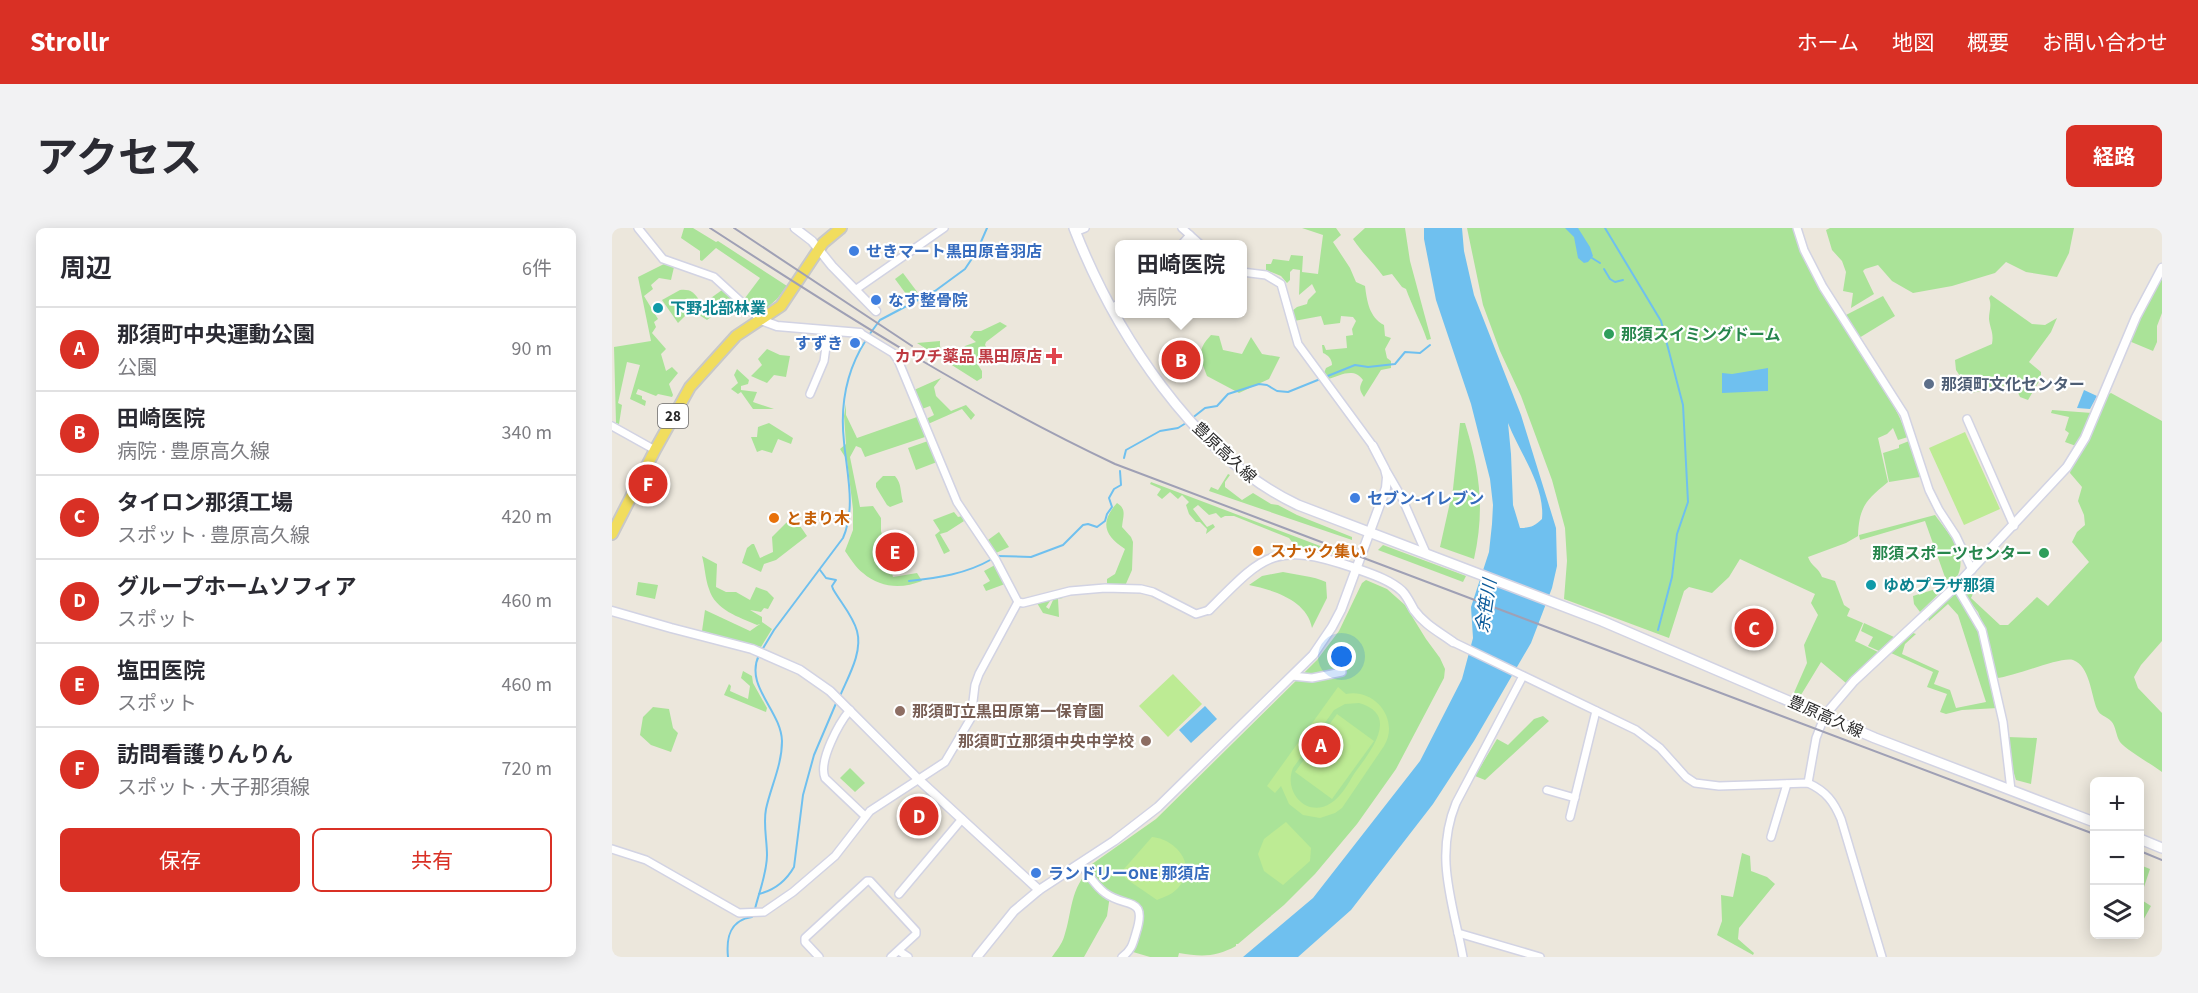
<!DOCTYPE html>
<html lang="ja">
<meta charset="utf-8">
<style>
body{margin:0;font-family:"Source Sans 3","Noto Sans JP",sans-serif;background:#f2f2f3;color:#2b2b33}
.controls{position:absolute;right:18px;bottom:18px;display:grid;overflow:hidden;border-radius:9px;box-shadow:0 3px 15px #0003}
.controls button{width:54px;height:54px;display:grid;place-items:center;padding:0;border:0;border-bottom:2px solid #e1e1e2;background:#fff;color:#2b2b33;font:30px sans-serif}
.you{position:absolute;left:730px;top:429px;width:21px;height:21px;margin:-15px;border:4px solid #fff;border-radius:50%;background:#1a73e8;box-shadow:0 0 0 9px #1a73e833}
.badge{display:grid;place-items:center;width:39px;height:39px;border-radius:50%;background:#d93025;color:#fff;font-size:20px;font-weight:700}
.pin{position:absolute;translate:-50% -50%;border:3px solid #fff;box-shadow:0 2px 6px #0006}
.popup{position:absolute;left:503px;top:12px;width:132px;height:78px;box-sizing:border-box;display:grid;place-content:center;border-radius:9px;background:#fff;filter:drop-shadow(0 2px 4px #0005);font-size:20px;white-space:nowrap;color:#7c7c81}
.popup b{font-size:22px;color:#2b2b33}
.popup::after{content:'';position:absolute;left:50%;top:100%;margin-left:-12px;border:12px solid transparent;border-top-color:#fff}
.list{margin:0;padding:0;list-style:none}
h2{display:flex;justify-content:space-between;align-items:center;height:78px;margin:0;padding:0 24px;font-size:26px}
h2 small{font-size:20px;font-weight:400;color:#7c7c81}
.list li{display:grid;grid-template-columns:39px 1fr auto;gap:18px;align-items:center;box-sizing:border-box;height:84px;padding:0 24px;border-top:2px solid #e1e1e2}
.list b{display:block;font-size:22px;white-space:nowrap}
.list p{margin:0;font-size:20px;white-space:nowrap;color:#7c7c81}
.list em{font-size:20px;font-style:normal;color:#7c7c81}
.actions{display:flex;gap:12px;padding:18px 24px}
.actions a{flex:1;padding:14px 0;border:2px solid #d93025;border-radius:9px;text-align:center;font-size:21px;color:#d93025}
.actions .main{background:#d93025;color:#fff}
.icon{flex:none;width:33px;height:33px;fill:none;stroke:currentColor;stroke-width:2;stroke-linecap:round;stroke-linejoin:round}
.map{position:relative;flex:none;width:1550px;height:729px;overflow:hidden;border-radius:9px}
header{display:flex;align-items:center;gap:36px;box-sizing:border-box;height:84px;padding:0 30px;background:#d93025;color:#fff}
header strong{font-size:28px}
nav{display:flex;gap:33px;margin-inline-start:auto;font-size:21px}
.intro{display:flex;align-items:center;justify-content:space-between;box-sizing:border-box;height:144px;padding:0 36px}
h1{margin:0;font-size:42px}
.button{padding:15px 27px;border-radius:9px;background:#d93025;color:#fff;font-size:21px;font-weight:700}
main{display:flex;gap:36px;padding:0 36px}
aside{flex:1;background:#fff;border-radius:9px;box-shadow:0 3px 15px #0003}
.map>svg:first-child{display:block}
.green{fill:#aae398;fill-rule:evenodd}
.pitch{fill:#bdeb94;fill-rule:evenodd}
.water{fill:#6fc0ef;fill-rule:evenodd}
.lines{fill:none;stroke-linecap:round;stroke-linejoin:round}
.stream{stroke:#6fc0ef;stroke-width:2}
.minor-casing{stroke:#d2d3e3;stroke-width:10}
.tertiary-casing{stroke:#d2d3e3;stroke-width:11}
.secondary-casing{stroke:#d2d3e3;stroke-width:12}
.primary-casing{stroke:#c8c8c8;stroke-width:14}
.minor{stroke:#fff;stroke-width:7}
.tertiary{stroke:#fff;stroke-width:8}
.secondary{stroke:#fff;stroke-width:9}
.primary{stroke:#f1dd5d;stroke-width:10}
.rail{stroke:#9fa0b5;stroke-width:2}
.shop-dot{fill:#3f7fe0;stroke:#fff;stroke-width:2}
.culture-dot{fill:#0f9aa8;stroke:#fff;stroke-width:2}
.leisure-dot{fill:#2e9e5b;stroke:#fff;stroke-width:2}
.health-dot{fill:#e0444e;stroke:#fff;stroke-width:2}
.service-dot{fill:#5c6f8a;stroke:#fff;stroke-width:2}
.food-dot{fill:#e8710a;stroke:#fff;stroke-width:2}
.education-dot{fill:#8d6e63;stroke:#fff;stroke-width:2}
.labels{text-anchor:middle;stroke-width:4.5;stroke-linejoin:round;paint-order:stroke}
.shield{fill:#fff;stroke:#6a6a6a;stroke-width:1.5}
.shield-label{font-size:15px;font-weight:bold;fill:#2a2a2a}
.shop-label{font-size:16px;font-weight:bold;fill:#366cbe;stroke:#fff;text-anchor:start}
.culture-label{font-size:16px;font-weight:bold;fill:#0d838f;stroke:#fff;text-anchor:start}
.leisure-label{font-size:16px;font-weight:bold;fill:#27864d;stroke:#fff;text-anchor:start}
.health-label{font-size:16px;font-weight:bold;fill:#be3a42;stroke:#fff;text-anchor:end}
.service-label{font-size:16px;font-weight:bold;fill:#4e5e75;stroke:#fff;text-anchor:start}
.street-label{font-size:16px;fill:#2a2a2a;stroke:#fff}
.food-label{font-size:16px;font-weight:bold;fill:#c56008;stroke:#fff;text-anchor:start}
.education-label{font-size:16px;font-weight:bold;fill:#785e54;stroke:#fff;text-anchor:start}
.water-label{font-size:18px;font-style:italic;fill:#0d5c9c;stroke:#fff}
</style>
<header>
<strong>Strollr</strong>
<nav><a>ホーム</a><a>地図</a><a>概要</a><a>お問い合わせ</a></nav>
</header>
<div class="intro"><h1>アクセス</h1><a class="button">経路</a></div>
<main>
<aside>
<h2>周辺<small>6件</small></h2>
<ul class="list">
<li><span class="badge">A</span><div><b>那須町中央運動公園</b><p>公園</p></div><em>90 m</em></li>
<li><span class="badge">B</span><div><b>田崎医院</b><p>病院 · 豊原高久線</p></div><em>340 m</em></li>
<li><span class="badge">C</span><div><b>タイロン那須工場</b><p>スポット · 豊原高久線</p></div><em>420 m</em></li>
<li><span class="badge">D</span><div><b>グループホームソフィア</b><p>スポット</p></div><em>460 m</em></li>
<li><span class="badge">E</span><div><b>塩田医院</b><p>スポット</p></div><em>460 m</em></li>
<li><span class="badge">F</span><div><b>訪問看護りんりん</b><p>スポット · 大子那須線</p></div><em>720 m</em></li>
</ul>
<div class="actions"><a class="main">保存</a><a>共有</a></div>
</aside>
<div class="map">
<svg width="1550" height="729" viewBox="0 0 1550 729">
<rect width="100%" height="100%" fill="#ece7dc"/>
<g class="green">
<path d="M72 0H81L104 14 106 13 175 58 165 71 148 86 133 70 148 50 104 20 90 33 88 32V23L69 10Z"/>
<path d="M690 0H724L729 7 721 14 738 40 744 54 753 58C755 73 757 89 772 97L773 108 779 110 773 121 775 130 779 133V140L769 142 752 169C747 162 747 159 751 152 742 139 729 147 716 151L712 145 714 140 720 137C720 131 716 127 711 125L710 117H712L714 122 735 120 734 108 741 107 740 101 744 93 741 89 729 88 728 95 712 97 709 88 682 93 680 83 685 79 695 76 696 72 704 64 700 56 687 67 688 42 681 41 678 44V52L675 55 669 48 654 42V36H659L661 31 677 33 679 27 691 28 690 44 706 46 711 7Z"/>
<path d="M753 0H793L798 33 819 111 815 112C809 94 800 78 794 61L790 59 780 46 771 48C761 34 751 26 741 11Z"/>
<path d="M855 0H1182C1186 23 1198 43 1209 63 1238 112 1276 156 1296 209L1286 212 1281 200 1275 206 1266 210 1276 254C1254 272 1247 279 1246 308L1234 315 1196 329C1199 338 1207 340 1210 349L1223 353 1232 377 1238 381 1235 388 1251 395 1243 413 1266 424 1234 455 1209 434 1189 467 1192 469 1191 472 1181 467 1195 435 1192 417 1206 387 1199 375 1203 366 1128 331 1117 349 1100 365 1077 359 1072 363 1057 410 952 371 955 333 953 300 940 252 909 168 888 123 871 77ZM1110 146H1120L1156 163 1110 164Z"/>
<path d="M1218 0H1462L1457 25 1445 49 1414 44 1394 34 1383 45 1340 58 1301 65 1280 53 1266 37 1253 41 1251 43 1262 66 1239 80 1241 65 1231 63 1234 44 1230 33 1220 22 1214 2Z"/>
<path d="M52 36 62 39 59 52 47 50 39 57 41 61 32 68 46 91 42 94 44 99 40 105 54 121 49 126 54 143 60 139 66 145 57 156 61 167 60 169 46 166 44 168 26 161 24 166 30 168V171L34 173 33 178 18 171 28 137 15 134 6 175 10 177 7 196 4 195 2 119 39 113 26 49Z"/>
<path d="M291 45 309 69 300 74 283 51Z"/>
<path d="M1550 47V85L1545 98V114L1541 123 1517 113Z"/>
<path d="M68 62C78 61 82 64 87 72L85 76 66 95 50 72Z"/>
<path d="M110 62 123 71 95 92 84 85 92 75Z"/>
<path d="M1379 67 1420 96 1433 97 1445 90 1439 104 1417 134 1429 144V150L1416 172 1408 169 1403 158 1395 157 1359 165 1344 142 1343 132 1380 116C1382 104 1378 101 1377 91 1377 83 1380 78 1377 70Z"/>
<path d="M1271 68 1283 88 1247 110 1232 88Z"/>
<path d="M388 94 395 98 374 114 373 117 378 124 369 131 366 137 370 143V150L365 153 305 115 328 113C327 123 332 127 340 134L353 118 364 114 358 109 362 103H369Z"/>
<path d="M599 107 607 108 611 122 630 126 639 109 650 126 668 129 657 151 627 165 595 148C588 129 584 123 599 107Z"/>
<path d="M155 121 168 127 178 128 174 149 162 147 155 155 139 148 150 137 146 131Z"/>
<path d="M125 141 137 152 136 156 129 158V162L145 164 141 174 162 181H141L129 164 126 166 119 161 126 155 122 147Z"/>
<path d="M329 150 322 159 324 168 339 183 354 177 363 187 359 192 350 181 316 196 314 191 322 187 318 178 310 181 302 162Z"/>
<path d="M1499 165 1550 193V413L1529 437 1522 449 1526 460 1550 485V544C1541 537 1514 522 1508 514 1504 508 1504 498 1499 493 1494 488 1488 488 1485 481 1479 467 1478 438 1461 432 1449 428 1402 449 1384 450L1377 413 1366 384 1348 361 1356 352 1364 360 1359 370 1388 397H1396L1425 369 1436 378 1477 334 1460 314 1465 304 1473 297 1472 287 1466 273 1470 259 1458 245 1460 237 1495 167Z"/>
<path d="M234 176V187L245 210 305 189 313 209 253 229 249 220 244 218 238 229 248 279 261 278 269 290V303L281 349 305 345 310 353C290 361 268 360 251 345 244 340 238 330 233 323L241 302V281L235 232 228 221 234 216 232 188Z"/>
<path d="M1440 182 1480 185 1464 218 1453 214 1457 205 1453 202 1457 189 1439 185Z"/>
<path d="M157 195 181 210 179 216 166 211 160 225 150 222 145 224 139 209H145L146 199Z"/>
<path d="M848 195H853C868 243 873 282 862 331L828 319 841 261Z"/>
<path d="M316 213 325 234 304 242 296 220Z"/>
<path d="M1297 213 1308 249 1277 254 1271 225 1287 220V217Z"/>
<path d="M616 246 618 247 613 254V259L630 272 641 265 659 276 666 277 685 287 740 309V312L597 263 599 259 606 262Z"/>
<path d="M271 248H283C290 256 288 264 291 274L278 279 275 277 264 259V255Z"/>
<path d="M539 254 732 327 735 329 734 331 711 322 684 319 677 310 622 288H613L609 290 604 285 597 287 586 277 581 281 595 299 601 296 603 299 594 306 595 301 588 294H584L577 286 574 277 577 274 570 267 566 271 558 264 550 271 545 267 549 261 538 256Z"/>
<path d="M505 275C515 281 511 288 510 299L519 309 521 314 520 342 513 358 495 356V351L503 346 513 321C493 308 487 295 505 275Z"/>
<path d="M342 284 346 289 350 288 352 293 335 304 328 306 338 323 332 326 323 307 328 303 321 292Z"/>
<path d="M1323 287C1335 304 1356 325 1346 347L1308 384 1302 376 1301 368 1327 360 1334 352 1313 293 1248 312 1247 307Z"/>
<path d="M179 290 186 295 195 308 164 332 152 336 149 344 130 335 135 320 140 316H142L148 330 161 324 160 309Z"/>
<path d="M387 304 397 319 384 325 376 312Z"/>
<path d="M771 317 854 348 851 354 766 322Z"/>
<path d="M90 328 105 336 104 359 114 364H124L138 372 144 359 155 363 162 370 156 381 152 380 149 384 138 382 150 389V394L160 401 149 419 90 403 93 382 138 403 148 396 145 397C127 389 103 382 97 361 93 350 93 339 90 328Z"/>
<path d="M383 337 393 356 374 363 371 357 378 353 372 343Z"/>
<path d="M671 344C685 347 701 348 714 354L715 370 700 400C695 372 661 362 637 357L650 348Z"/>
<path d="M754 352 775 361 793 377 814 411 828 430 833 441 832 450 784 541 745 596 703 646 672 677 626 716H624V718C604 729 590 729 567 725L566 729H538L521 724 529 682 498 667 495 688 472 729H440C444 723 450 716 452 709 461 682 457 661 480 639V636L544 591 705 432 727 403 750 355Z"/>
<path d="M26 354 46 357 43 371 24 367Z"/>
<path d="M1344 364 1366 403 1386 480 1350 482 1334 486 1328 484 1335 466 1315 459 1321 444 1279 425 1301 405 1304 406 1293 416 1290 426 1327 443 1322 456 1338 462 1344 480 1374 474 1346 387 1336 376 1317 393 1316 390Z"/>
<path d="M450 367 451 370 446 371 447 389 431 385 425 375 436 372 438 373 434 379 437 381 442 370Z"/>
<path d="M1252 395 1282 409 1267 423 1256 418 1261 409 1249 403Z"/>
<path d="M131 443 140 448 141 455 155 480 154 484 112 467 117 456 119 458 118 463 136 471 138 458 129 450Z"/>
<path d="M41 479 57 481 61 500 66 505 59 524 39 517 28 507 31 489Z"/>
<path d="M931 488 937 493 873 552 863 548 885 511 896 517 922 491Z"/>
<path d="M1396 509 1425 510 1419 556 1404 552 1399 536Z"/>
<path d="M238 540 253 555 243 564 228 550Z"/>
<path d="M1130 625 1138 628 1139 643 1155 649 1163 656 1127 700 1126 711 1142 725 1141 727 1105 707 1110 693 1109 667 1121 669Z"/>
<path d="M1528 637 1538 641 1528 671 1539 678 1528 698Z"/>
</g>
<g class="pitch">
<path d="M1353 204 1388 281 1352 297 1317 220Z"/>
<path d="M561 446 590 476 556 509 527 478Z"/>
<path d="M726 459 734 466C763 460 788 492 772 518L730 580 723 585 708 590 691 587 677 576 669 558 663 565 655 558ZM747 475C790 487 756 526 742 546 736 556 729 569 719 575 695 591 671 564 681 540L722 482 733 476Z"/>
<path d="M725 486 762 513 720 571 683 544Z"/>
<path d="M674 594 699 620 698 633 671 657 652 643 646 626 652 611Z"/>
<path d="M540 609C564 611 587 638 566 660 561 666 552 669 545 672L513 650 512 641Z"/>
</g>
<g class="water">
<path d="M812 0H850L852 23 862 67 909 187 944 300 945 338 940 360 919 415 862 513 821 576 739 682 686 729H631L701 670 808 533 850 451 861 410 859 379 877 324 880 296 881 277 878 251 859 176 824 72 812 11ZM896 195C908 226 933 257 930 291 923 298 918 300 908 300L901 277 899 226Z"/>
<path d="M953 0H966L978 19 981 28 976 34 972 35 966 30 962 9Z"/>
<path d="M1156 140V163L1110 165V145L1120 146Z"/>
<path d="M1472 162 1485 168 1478 181 1465 180Z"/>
<path d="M593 478 605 491 579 515 567 502Z"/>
</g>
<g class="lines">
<g class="stream">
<path d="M993 0 1049 93 1071 177 1076 274 1065 306 1060 349 1046 402"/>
<path d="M980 30 988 35"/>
<path d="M992 41 998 51 1003 54 1011 52"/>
<path d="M257 107 268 92 323 63 353 41 365 23 375 0"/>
<path d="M579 191 593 180 605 178 616 166 647 156 655 157 665 163 676 164 743 137 756 139 783 136 793 124 808 125 818 117"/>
<path d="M512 230 514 222 548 203 566 200 574 195"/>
<path d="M385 328 419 329 451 317 471 297 476 296 485 299 493 293 495 286 500 279 497 270 502 261 509 257 508 243"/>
<path d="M208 342 214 350 224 352 220 358 221 361C229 375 241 388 245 403 251 424 236 449 228 468"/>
<path d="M297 353C326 350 354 346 380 331"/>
<path d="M150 422 162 402 231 310C244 280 235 246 232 214 228 178 234 143 254 112"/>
<path d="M147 666C163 662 174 653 182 639L191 567 202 527 225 473"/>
<path d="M143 681C147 664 155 645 155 627 155 612 151 596 154 581 159 558 170 537 170 513 169 482 132 458 147 427"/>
<path d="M116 729C114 709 118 692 140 689L141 687"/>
</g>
<g class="minor-casing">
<g id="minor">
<path d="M26 0 51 31 102 49 149 92"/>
<path d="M570 0 588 16"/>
<path d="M1185 0 1192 22 1211 59 1292 186 1317 262 1327 282 1344 308 1360 342"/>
<path d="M463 4 473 0"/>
<path d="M570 16 578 7"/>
<path d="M630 44 654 47 669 56 686 116 761 218"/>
<path d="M243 62 332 0"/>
<path d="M499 80 508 75"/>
<path d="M248 105 281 125 286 132 345 274 384 332 406 374"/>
<path d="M198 166 212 133 216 104"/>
<path d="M1355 191 1402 298"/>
<path d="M0 198 43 222"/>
<path d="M775 244 790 270 814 325"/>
<path d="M1344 358 1370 402 1391 494 1399 562"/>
<path d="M406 374 411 375 458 363 493 360 529 361 541 364 584 386 597 382"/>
<path d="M841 414 1024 502 1048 520 1074 549 1083 555 1107 558 1196 555C1214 563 1222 574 1229 591L1270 729"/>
<path d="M680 448 700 450 730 444"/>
<path d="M238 482C227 495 206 533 213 550L253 588"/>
<path d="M1196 555 1204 510 1213 487"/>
<path d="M935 562 963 570"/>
<path d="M958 589 984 483"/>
<path d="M1159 609 1175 556"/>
<path d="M0 621 34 632 127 685 152 684 181 664 223 628 258 583 333 534 359 490 363 457 367 446 406 374"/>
<path d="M468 636C476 645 483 658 493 665 514 681 536 667 524 705 521 715 520 722 510 729"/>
<path d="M287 666 350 591"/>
<path d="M846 705 928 729"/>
<path d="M287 723 296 729"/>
<path d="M207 729 193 714V710L255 653H258L304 703V706L279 729"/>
<path d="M851 729C841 675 822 629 844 575L911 448"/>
</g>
</g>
<g class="tertiary-casing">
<g id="tertiary">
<path d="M183 0 200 13 220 38 264 83"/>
<path d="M149 92 165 98 248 105"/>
<path d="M597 382C651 328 662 312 740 339 756 345 777 351 790 363 795 368 798 375 802 382 812 396 827 404 841 414"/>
<path d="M0 383 59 400 140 421 188 442 218 463 305 550 427 662"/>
<path d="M1213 487 1242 453 1344 358 1455 239 1473 210 1524 89 1550 40"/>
<path d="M365 729 402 683 427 662 502 613 546 579 701 427 720 399 729 382 774 260 775 249 773 241 761 218"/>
</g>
</g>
<g class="secondary-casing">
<g id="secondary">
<path d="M462 0C502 103 583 229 686 277L990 393 1263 510 1482 594"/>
<path d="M1528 611 1550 620"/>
</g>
</g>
<g class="primary-casing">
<path id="primary" d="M0 306 43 222 78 159 124 108 169 78 211 15 229 0"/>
</g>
<use href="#minor" class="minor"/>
<use href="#tertiary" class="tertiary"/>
<use href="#secondary" class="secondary"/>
<use href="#primary" class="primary"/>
<g class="rail">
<path d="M98 0C229 85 361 169 503 236L1482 606"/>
<path d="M122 0 300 118"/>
<path d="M1528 623 1550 632"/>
</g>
</g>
<g class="shop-dot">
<circle cx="242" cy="23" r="6"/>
<circle cx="264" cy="72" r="6"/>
<circle cx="243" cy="115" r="6"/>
<circle cx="743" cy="270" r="6"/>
<circle cx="424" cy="645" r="6"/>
</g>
<g class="culture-dot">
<circle cx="46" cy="80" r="6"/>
<circle cx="1259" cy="357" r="6"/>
</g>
<g class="leisure-dot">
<circle cx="997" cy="106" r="6"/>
<circle cx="1432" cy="325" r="6"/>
</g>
<path class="health-dot" d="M439 119h6v6h6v6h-6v6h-6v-6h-6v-6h6z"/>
<circle class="service-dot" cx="1317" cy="156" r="6"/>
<g class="food-dot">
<circle cx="162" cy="290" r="6"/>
<circle cx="646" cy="323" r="6"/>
</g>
<g class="education-dot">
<circle cx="288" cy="483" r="6"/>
<circle cx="534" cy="513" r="6"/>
</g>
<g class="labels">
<rect class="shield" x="46" y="176" width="30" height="24" rx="4.5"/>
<g class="shield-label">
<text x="61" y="193">28</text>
</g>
<g class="shop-label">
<text x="254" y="29">せきマート黒田原音羽店</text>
<text x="276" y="78">なす整骨院</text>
<text x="231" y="121" text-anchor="end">すずき</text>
<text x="755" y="276">セブン-イレブン</text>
<text x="436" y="651">ランドリーONE 那須店</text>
</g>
<g class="culture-label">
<text x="58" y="86">下野北部林業</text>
<text x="1271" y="363">ゆめプラザ那須</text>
</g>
<g class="leisure-label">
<text x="1009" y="112">那須スイミングドーム</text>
<text x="1420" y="331" text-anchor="end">那須スポーツセンター</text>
</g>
<g class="health-label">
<text x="430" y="134">カワチ薬品 黒田原店</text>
</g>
<g class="service-label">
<text x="1329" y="162">那須町文化センター</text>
</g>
<g class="street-label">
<text transform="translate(613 224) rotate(43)" y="6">豊原高久線</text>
<text transform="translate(1214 488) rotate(24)" y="6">豊原高久線</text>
</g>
<g class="food-label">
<text x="174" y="296">とまり木</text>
<text x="658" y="329">スナック集い</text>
</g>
<g class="education-label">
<text x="300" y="489">那須町立黒田原第一保育園</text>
<text x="522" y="519" text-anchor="end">那須町立那須中央中学校</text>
</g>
<g class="water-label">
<text transform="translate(874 378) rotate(-81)" y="6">余笹川</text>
</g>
</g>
</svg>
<div class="controls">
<button>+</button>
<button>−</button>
<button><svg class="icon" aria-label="layers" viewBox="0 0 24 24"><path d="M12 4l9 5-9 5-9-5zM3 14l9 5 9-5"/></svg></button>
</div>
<div class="you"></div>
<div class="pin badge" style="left:709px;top:517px">A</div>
<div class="pin badge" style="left:569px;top:132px">B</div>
<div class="popup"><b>田崎医院</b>病院</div>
<div class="pin badge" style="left:1142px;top:400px">C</div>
<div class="pin badge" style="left:307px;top:588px">D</div>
<div class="pin badge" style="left:283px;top:324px">E</div>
<div class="pin badge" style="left:36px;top:256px">F</div>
</div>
</main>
